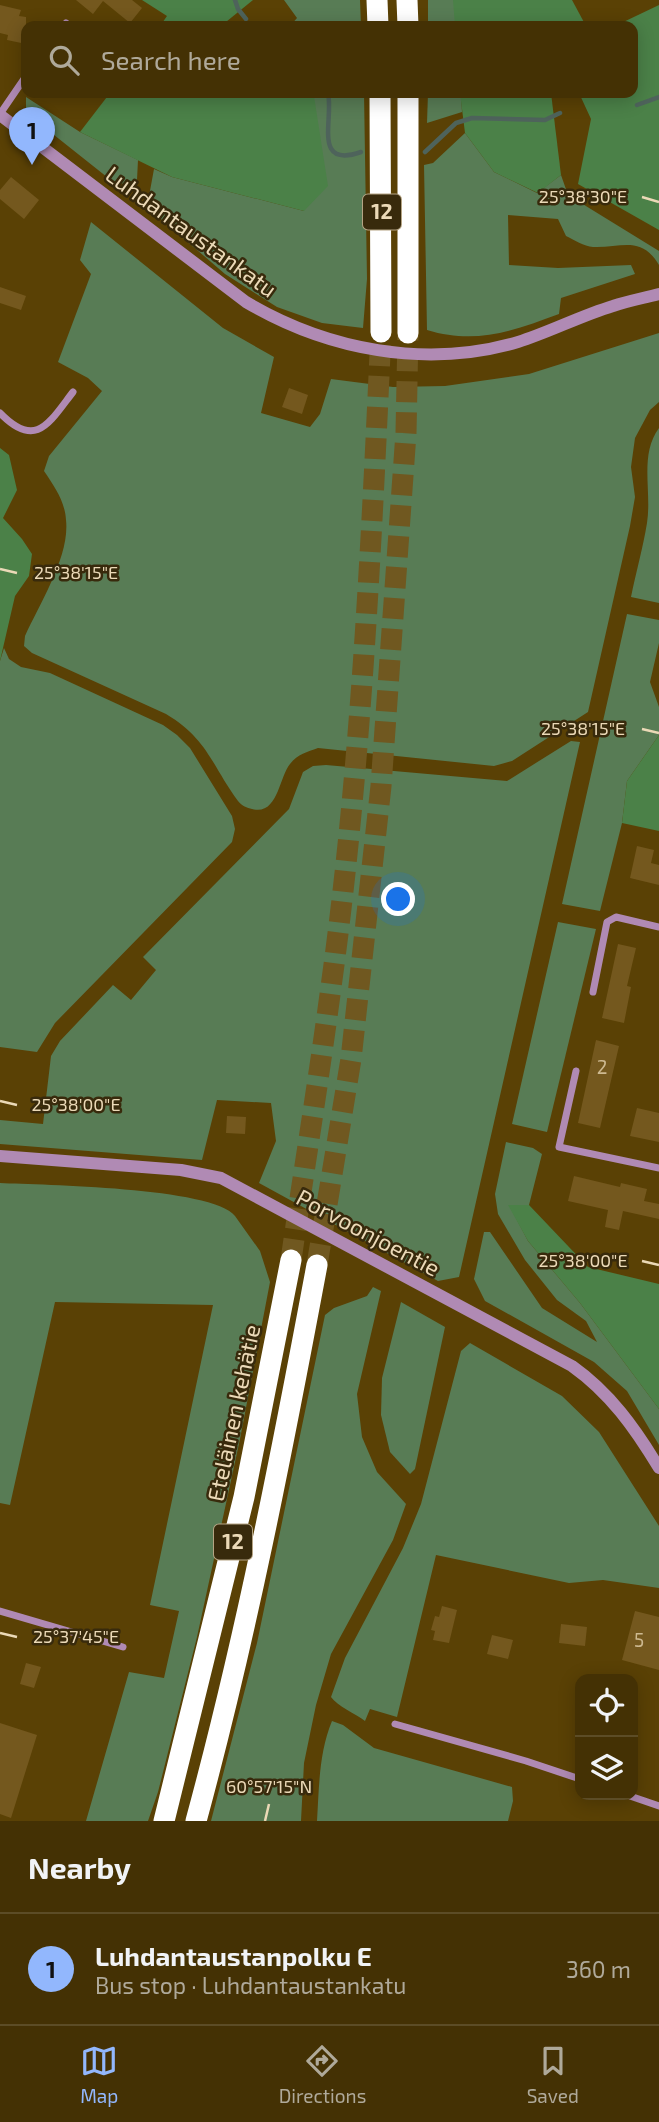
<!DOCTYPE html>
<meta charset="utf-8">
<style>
body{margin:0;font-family:"Exo 2",sans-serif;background:#4e3d13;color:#f1f3f6}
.controls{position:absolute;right:21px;bottom:21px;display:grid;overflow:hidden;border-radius:14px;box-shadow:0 4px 18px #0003}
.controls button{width:63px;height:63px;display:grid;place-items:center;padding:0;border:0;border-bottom:2px solid #5c4c26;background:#443104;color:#f1f3f6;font:35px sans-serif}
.you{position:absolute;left:399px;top:900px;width:24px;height:24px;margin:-18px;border:5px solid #fff;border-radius:50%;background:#1a73e8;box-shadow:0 0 0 10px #1a73e833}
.badge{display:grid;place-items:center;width:46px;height:46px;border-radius:50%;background:#92b7fd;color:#111;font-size:23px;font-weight:700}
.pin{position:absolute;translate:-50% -58px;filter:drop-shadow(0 2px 4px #0008)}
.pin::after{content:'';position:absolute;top:37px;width:24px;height:21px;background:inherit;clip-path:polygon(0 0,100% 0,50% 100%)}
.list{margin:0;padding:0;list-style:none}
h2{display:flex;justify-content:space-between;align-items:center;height:91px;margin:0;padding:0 28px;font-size:30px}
h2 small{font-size:23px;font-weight:400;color:#afa99a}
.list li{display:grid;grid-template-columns:46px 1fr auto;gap:21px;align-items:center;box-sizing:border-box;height:112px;padding:0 28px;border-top:2px solid #5c4c26}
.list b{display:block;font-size:26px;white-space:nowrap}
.list p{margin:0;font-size:23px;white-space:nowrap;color:#afa99a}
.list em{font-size:23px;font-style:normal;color:#afa99a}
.icon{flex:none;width:38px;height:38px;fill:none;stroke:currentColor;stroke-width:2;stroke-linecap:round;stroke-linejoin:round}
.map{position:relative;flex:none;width:659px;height:1821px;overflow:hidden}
.search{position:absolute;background:#443104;box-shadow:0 4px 18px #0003;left:21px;right:21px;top:21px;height:77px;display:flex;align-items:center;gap:18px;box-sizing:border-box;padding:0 24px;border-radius:14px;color:#afa99a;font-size:26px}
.sheet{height:203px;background:#443104}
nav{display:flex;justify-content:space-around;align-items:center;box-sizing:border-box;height:98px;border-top:2px solid #5c4c26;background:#443104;font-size:19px;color:#afa99a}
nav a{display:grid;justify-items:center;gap:4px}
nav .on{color:#92b7fd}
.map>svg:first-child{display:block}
.green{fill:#587c55}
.forest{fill:#4b8148}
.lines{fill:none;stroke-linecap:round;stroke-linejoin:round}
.stream{stroke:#4e635b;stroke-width:4.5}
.building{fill:#74581e}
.motorway-tunnel{stroke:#705820;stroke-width:21;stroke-dasharray:21 10;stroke-linecap:butt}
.minor{stroke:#b08ab4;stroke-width:7}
.tertiary{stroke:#b08ab4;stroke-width:12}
.motorway{stroke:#fff;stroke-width:21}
.ticks{fill:none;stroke:#ebd9b7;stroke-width:2.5}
.labels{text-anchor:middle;stroke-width:5;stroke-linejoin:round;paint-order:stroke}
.number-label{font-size:19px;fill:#cdb991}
.shield{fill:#382a0c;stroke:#b5a484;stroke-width:2}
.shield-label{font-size:21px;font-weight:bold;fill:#ebd9b7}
.street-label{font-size:23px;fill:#ebd9b7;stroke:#382a0c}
.ticks-label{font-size:18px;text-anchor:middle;fill:#ebd9b7;stroke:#382a0c;stroke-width:5;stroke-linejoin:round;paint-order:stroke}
</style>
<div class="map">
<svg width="659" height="1821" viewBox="0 0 659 1821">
<rect width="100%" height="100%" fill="#5a4105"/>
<g class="green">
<path d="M284 0H360L361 26H290L297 18Z"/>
<path d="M428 0H454L456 26H428Z"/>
<path d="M310 93H364L367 279 363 328 322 323 277 307 225 274 147 207 154 169 172 177 304 211 314 96Z"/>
<path d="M428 93H461L462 112 427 123Z"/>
<path d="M26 97 80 132 138 160 137 180 117 185 44 127 26 108Z"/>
<path d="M465 133 494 172 537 193 561 175 568 195 659 251V265C641 235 622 248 593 247 584 246 574 240 566 236L558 219 508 215 509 265 558 268 631 265 635 274 561 298 559 314C513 331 476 345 427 330L424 165 433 163Z"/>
<path d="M91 222 223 328 274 357 261 413 310 427 320 414 331 379 393 387 445 386 529 374 659 333V402L650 410 635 438 631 467 635 497 630 526 588 712 512 761 494 766 318 748C307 752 298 754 290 764 279 777 278 816 252 809 247 808 242 806 238 801 212 766 208 739 166 714L32 653 24 646 25 636C40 603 70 556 66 520 65 501 54 486 44 471L49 456 102 391 88 378 58 362 91 274 80 260Z"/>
<path d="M659 428V603L631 597C636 572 643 548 647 523 652 491 639 455 659 428Z"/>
<path d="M627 614 659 620V643L650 682 659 707V735L627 781 622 823 600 911 562 904Z"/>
<path d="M4 648 9 659 21 667 50 673 163 725 177 735 190 748 232 816 235 829 232 842 55 1023 37 1052 0 1047V661Z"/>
<path d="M571 741 580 742 459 1277 438 1281 259 1183 276 1141 271 1103 217 1100 202 1160 0 1144V1120L43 1124 51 1056 60 1041 113 985 131 1000 156 970 143 957 289 809 303 772 313 766 326 765 507 781Z"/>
<path d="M558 922 596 929 547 1132 512 1124Z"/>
<path d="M506 1142 533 1148 542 1154 529 1205H509L528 1241 580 1303 659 1409V1445L627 1391 594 1362 485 1301 474 1279 484 1232H490L542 1308 597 1342 586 1321 557 1300 525 1260 498 1214 495 1194Z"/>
<path d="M0 1183C42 1185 212 1187 235 1216L260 1251 270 1282 240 1439 197 1637 158 1792 148 1821H86L129 1672 164 1678 179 1611 150 1605 213 1305 55 1302 10 1505 0 1503Z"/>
<path d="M373 1287 381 1291 357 1394 362 1437 377 1472 406 1504 393 1540 331 1654 316 1705 304 1763 301 1821H211L257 1643 325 1315 334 1308 367 1296Z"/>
<path d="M401 1302 445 1327 415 1469 410 1474 390 1452 381 1415 382 1378Z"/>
<path d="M470 1343 562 1396 599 1432 659 1526V1588L603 1580 569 1583 436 1555 397 1717 370 1709 365 1721C356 1714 337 1706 331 1697L345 1658 403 1548 421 1504 461 1351Z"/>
<path d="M332 1721 343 1725 374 1748 512 1787 513 1801 508 1821H317C319 1788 319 1752 332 1721Z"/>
</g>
<g class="forest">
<path d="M142 0H253L221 26H160L167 16Z"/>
<path d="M453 0H572L586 26H455Z"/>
<path d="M659 5V230L578 184 591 119 579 93H633V26H615Z"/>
<path d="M110 93H310L314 96 328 186 304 211 172 177 80 132Z"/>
<path d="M460 93H551L561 175 538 193 494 172 465 133Z"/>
<path d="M0 448 9 455 17 490 3 518 22 539 32 554 29 576 15 596 0 661Z"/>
<path d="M659 735V831L622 823 627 781Z"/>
<path d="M508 1205H529L588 1267 659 1284V1409L580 1303 528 1241Z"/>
</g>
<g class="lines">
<g class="stream">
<path d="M235 0 238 9 246 19"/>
<path d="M328 93C334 119 312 169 361 152"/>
<path d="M637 105 659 97"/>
<path d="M425 152 456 123 472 118 545 120 560 113"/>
</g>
</g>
<g class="building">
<path d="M76 0H132L142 8 130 23 103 1 93 14Z"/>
<path d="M0 5 21 10 19 16 26 17V44L7 40 8 35 0 33Z"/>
<path d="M11 177 39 200 24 219 0 199V190Z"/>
<path d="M0 287 26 296 21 310 0 303Z"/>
<path d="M289 388 308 395 302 414 282 407Z"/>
<path d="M637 846 654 850 651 863 659 865V885L630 878Z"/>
<path d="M618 944 636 948 627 986 631 987 624 1023 602 1018Z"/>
<path d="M596 1040 619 1046 600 1128 578 1123Z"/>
<path d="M637 1108 659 1113V1142L630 1136Z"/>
<path d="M227 1116 246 1117 245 1134 226 1133Z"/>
<path d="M574 1176 620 1187 621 1183 647 1189 644 1201 659 1204V1219L623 1211 619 1230 605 1227 608 1210 568 1201Z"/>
<path d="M442 1606 457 1610 449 1643 433 1640 435 1631 431 1630 435 1616 439 1617Z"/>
<path d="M635 1611 659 1617V1670L622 1660Z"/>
<path d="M561 1624 587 1627 585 1646 559 1643Z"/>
<path d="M492 1635 513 1640 508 1659 487 1654Z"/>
<path d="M26 1663 41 1667 34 1688 20 1684Z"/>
<path d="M0 1723 37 1735 11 1818 0 1814Z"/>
</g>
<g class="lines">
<g class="motorway-tunnel">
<path d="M291 1260C304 1169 319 1078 331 987 361 770 371 551 381 332"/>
<path d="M317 1265 351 1059 381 786 406 433 408 333"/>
</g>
<g class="minor">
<path d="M64 26 66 23"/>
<path d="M0 114 26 76"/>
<path d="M0 413C36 450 49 423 73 392"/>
<path d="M593 992 607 922 616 917 659 927"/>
<path d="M576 1071 559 1147 659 1168"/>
<path d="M0 1611 123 1647"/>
<path d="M395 1724 526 1761 580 1779"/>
<path d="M627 1795 659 1806"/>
</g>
<g class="tertiary">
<path d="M0 115 246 302C327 350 426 369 518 342 550 332 580 316 613 306 628 301 644 298 659 294"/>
<path d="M0 1156 181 1170 221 1178 572 1366C610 1393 635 1428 659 1468"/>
</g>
<g class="motorway">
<path d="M377 0 378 26"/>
<path d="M407 0 408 26"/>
<path d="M380 93 381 332"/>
<path d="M408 333V93"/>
<path d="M164 1821 244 1497 291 1260"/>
<path d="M196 1821C246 1637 282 1452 317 1265"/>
</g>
</g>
<path class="ticks" d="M642 197 659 202M0 569 17 573M642 729 659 733M0 1101 17 1105M642 1261 659 1265M0 1633 17 1637M265 1821 269 1804"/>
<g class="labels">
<g class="number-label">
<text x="602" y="1074">2</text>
<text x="639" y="1647">5</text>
</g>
<g class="shield">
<rect x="363" y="194.5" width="38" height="35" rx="5"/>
<rect x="214" y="1524.5" width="38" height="35" rx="5"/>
</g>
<g class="shield-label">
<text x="382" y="219">12</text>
<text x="233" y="1549">12</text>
</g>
<g class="street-label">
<text transform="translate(191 232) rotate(36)" y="8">Luhdantaustankatu</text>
<text transform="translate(368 1233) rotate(28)" y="8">Porvoonjoentie</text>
<text transform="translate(234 1413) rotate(-78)" y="8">Eteläinen kehätie</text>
</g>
</g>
<g class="ticks-label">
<text x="583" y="203">25°38'30"E</text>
<text x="76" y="579">25°38'15"E</text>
<text x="583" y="735">25°38'15"E</text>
<text x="76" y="1111">25°38'00"E</text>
<text x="583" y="1267">25°38'00"E</text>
<text x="76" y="1643">25°37'45"E</text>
<text x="269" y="1793">60°57'15"N</text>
</g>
</svg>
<div class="controls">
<button><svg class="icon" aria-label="locate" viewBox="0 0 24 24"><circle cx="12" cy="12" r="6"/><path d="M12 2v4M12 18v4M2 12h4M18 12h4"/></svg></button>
<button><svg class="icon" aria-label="layers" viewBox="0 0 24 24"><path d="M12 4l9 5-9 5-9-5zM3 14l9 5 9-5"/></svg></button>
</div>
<div class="you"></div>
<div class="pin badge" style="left:32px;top:165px">1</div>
<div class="search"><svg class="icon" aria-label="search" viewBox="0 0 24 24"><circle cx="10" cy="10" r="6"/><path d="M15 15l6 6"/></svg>Search here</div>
</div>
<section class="sheet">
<h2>Nearby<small></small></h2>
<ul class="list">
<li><span class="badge">1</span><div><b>Luhdantaustanpolku E</b><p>Bus stop · Luhdantaustankatu</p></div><em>360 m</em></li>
</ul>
</section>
<nav>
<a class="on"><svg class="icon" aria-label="map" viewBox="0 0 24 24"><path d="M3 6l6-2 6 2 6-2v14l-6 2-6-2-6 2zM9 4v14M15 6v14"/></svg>Map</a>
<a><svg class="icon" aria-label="directions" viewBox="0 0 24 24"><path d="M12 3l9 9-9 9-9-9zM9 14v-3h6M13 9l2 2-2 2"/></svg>Directions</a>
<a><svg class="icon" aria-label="saved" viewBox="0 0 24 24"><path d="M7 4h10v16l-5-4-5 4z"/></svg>Saved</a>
</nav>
